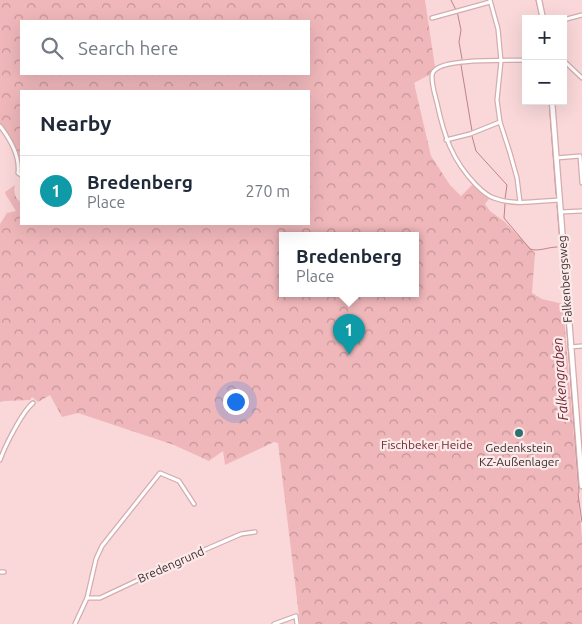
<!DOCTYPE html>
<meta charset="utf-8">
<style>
body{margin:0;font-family:Ubuntu,sans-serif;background:#f6f6f7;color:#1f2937}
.controls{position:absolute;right:15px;top:15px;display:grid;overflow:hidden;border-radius:0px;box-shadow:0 5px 20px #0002}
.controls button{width:45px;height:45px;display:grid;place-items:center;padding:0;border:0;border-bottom:1px solid #e0e1e3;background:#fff;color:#1f2937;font:25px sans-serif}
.you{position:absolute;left:235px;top:401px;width:18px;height:18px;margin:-12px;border:4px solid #fff;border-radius:50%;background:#1a73e8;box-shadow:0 0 0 8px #1a73e833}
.badge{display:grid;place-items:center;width:32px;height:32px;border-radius:50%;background:#0b8043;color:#fff;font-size:16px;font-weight:700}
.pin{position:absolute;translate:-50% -41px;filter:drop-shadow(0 1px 2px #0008)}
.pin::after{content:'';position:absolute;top:26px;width:18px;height:15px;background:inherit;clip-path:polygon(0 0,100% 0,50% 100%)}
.popup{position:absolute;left:279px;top:232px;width:140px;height:65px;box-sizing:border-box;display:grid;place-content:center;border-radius:0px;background:#fff;filter:drop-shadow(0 1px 4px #0005);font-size:16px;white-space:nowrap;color:#747a83}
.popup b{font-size:19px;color:#1f2937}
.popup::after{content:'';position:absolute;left:50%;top:100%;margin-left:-10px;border:10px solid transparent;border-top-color:#fff}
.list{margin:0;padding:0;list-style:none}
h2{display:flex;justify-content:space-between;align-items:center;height:65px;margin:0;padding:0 20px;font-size:21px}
h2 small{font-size:16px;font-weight:400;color:#747a83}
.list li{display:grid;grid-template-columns:32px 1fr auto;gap:15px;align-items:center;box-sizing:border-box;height:70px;padding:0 20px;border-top:1px solid #e0e1e3}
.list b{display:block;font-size:19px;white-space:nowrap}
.list p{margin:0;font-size:16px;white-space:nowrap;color:#747a83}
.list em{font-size:16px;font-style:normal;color:#747a83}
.icon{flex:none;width:28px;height:28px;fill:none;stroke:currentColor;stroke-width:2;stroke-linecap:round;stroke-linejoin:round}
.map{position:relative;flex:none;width:582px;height:624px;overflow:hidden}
.search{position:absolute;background:#fff;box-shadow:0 5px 20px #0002;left:20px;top:20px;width:290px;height:55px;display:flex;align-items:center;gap:12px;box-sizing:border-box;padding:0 18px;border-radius:0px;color:#747a83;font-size:19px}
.panel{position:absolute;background:#fff;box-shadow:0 5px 20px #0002;left:20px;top:90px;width:290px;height:135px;border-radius:0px}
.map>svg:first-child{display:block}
.park{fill:url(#park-crowns);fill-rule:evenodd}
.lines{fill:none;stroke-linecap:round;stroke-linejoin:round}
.stream{stroke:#be8387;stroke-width:1}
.street-casing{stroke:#d4acae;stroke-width:5.5}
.secondary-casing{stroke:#d4acae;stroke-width:7}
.street{stroke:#fff;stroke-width:3}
.secondary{stroke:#fff;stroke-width:4.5}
.poi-dot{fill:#2a7470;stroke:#fceaeb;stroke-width:2}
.labels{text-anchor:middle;stroke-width:4.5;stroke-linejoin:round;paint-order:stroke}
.street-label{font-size:12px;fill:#3d2d2e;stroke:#fceaeb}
.park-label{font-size:12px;fill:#722933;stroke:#fceaeb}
.poi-label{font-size:12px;fill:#3d2d2e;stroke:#fceaeb}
.water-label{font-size:14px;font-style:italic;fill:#702732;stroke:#fceaeb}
</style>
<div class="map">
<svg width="582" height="624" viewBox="0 0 582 624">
<defs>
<pattern id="park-crowns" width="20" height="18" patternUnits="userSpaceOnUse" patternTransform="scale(1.25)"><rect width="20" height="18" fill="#efb7ba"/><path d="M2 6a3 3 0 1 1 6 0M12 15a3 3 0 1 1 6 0" fill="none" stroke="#c39598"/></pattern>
</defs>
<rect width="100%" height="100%" fill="#fad8da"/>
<path class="park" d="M0 0H425L435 67 429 75 414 83 431 156 450 185 461 196 473 184 489 199 485 204 490 211 505 222 535 253 532 293 542 299 563 304 582 538V624H300L278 443 274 442 225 465 223 451 209 461 174 445 78 413 62 417 50 395 38 402 32 397 30 400 5 401 0 402V224L7 213 16 211 6 195 5 192 15 185C13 192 15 198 21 203V224H309V91H21V179C16 161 11 142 0 126ZM21 21H309V74H21ZM283 236H415V294H283Z"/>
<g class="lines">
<g class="stream">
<path d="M451 0 456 10"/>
<path d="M536 0 540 16"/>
<path d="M457 11 461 30 459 42 462 59"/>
<path d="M461 65 472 131"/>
<path d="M549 101 556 194"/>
<path d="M472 136 476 151 507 185 505 199"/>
<path d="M505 204 504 218 530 249C538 252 548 247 557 247"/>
<path d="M557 205 565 305"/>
<path d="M566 318 575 440"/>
<path d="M575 441 579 492 578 494 582 522"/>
</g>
<g class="street-casing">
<g id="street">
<path d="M490 0 498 29 501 61 497 100 500 122 510 153 517 178 520 202"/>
<path d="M432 18 490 2"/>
<path d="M563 20 582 15"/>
<path d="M526 60C508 61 446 58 435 70 432 72 432 74 432 77 432 86 435 95 437 103 444 136 452 160 476 185 481 190 487 196 494 198 514 206 538 201 559 200"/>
<path d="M563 60 582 78"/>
<path d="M0 126C10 139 20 157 18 173L21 175"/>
<path d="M446 140 470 134 500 122"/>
<path d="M556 158 580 156 582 183"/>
<path d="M560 212 582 211"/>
<path d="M570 347 582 346"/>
<path d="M0 460C5 446 22 412 33 403"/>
<path d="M0 572H4"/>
<path d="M87 598H100L172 564 241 534 255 532"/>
<path d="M75 624 87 598 96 559 102 546 160 473 179 481 194 504"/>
<path d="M274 624 296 616 297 624"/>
</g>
</g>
<g class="secondary-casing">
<g id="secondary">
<path d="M539 0 543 19"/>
<path d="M552 101 582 486"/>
</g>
</g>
<use href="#street" class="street"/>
<use href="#secondary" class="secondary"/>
</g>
<circle class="poi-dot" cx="519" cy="433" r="5"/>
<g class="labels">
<g class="street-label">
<text transform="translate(565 279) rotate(-94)" y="4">Falkenbergsweg</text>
<text transform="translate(171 565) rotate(-24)" y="4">Bredengrund</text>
</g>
<g class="park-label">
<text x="427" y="449">Fischbeker Heide</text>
</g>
<g class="poi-label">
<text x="519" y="452">Gedenkstein<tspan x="519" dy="14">KZ-Außenlager</tspan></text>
</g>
<g class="water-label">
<text transform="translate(560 379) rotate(-94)" y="5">Falkengraben</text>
</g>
</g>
</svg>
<div class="controls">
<button>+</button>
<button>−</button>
</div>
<div class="you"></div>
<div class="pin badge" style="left:349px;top:355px;background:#0f9aa8">1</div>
<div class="popup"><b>Bredenberg</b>Place</div>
<div class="search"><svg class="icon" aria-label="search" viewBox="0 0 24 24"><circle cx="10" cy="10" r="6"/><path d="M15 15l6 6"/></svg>Search here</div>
<section class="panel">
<h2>Nearby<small></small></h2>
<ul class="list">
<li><span class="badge" style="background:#0f9aa8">1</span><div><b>Bredenberg</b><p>Place</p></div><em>270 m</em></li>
</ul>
</section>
</div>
